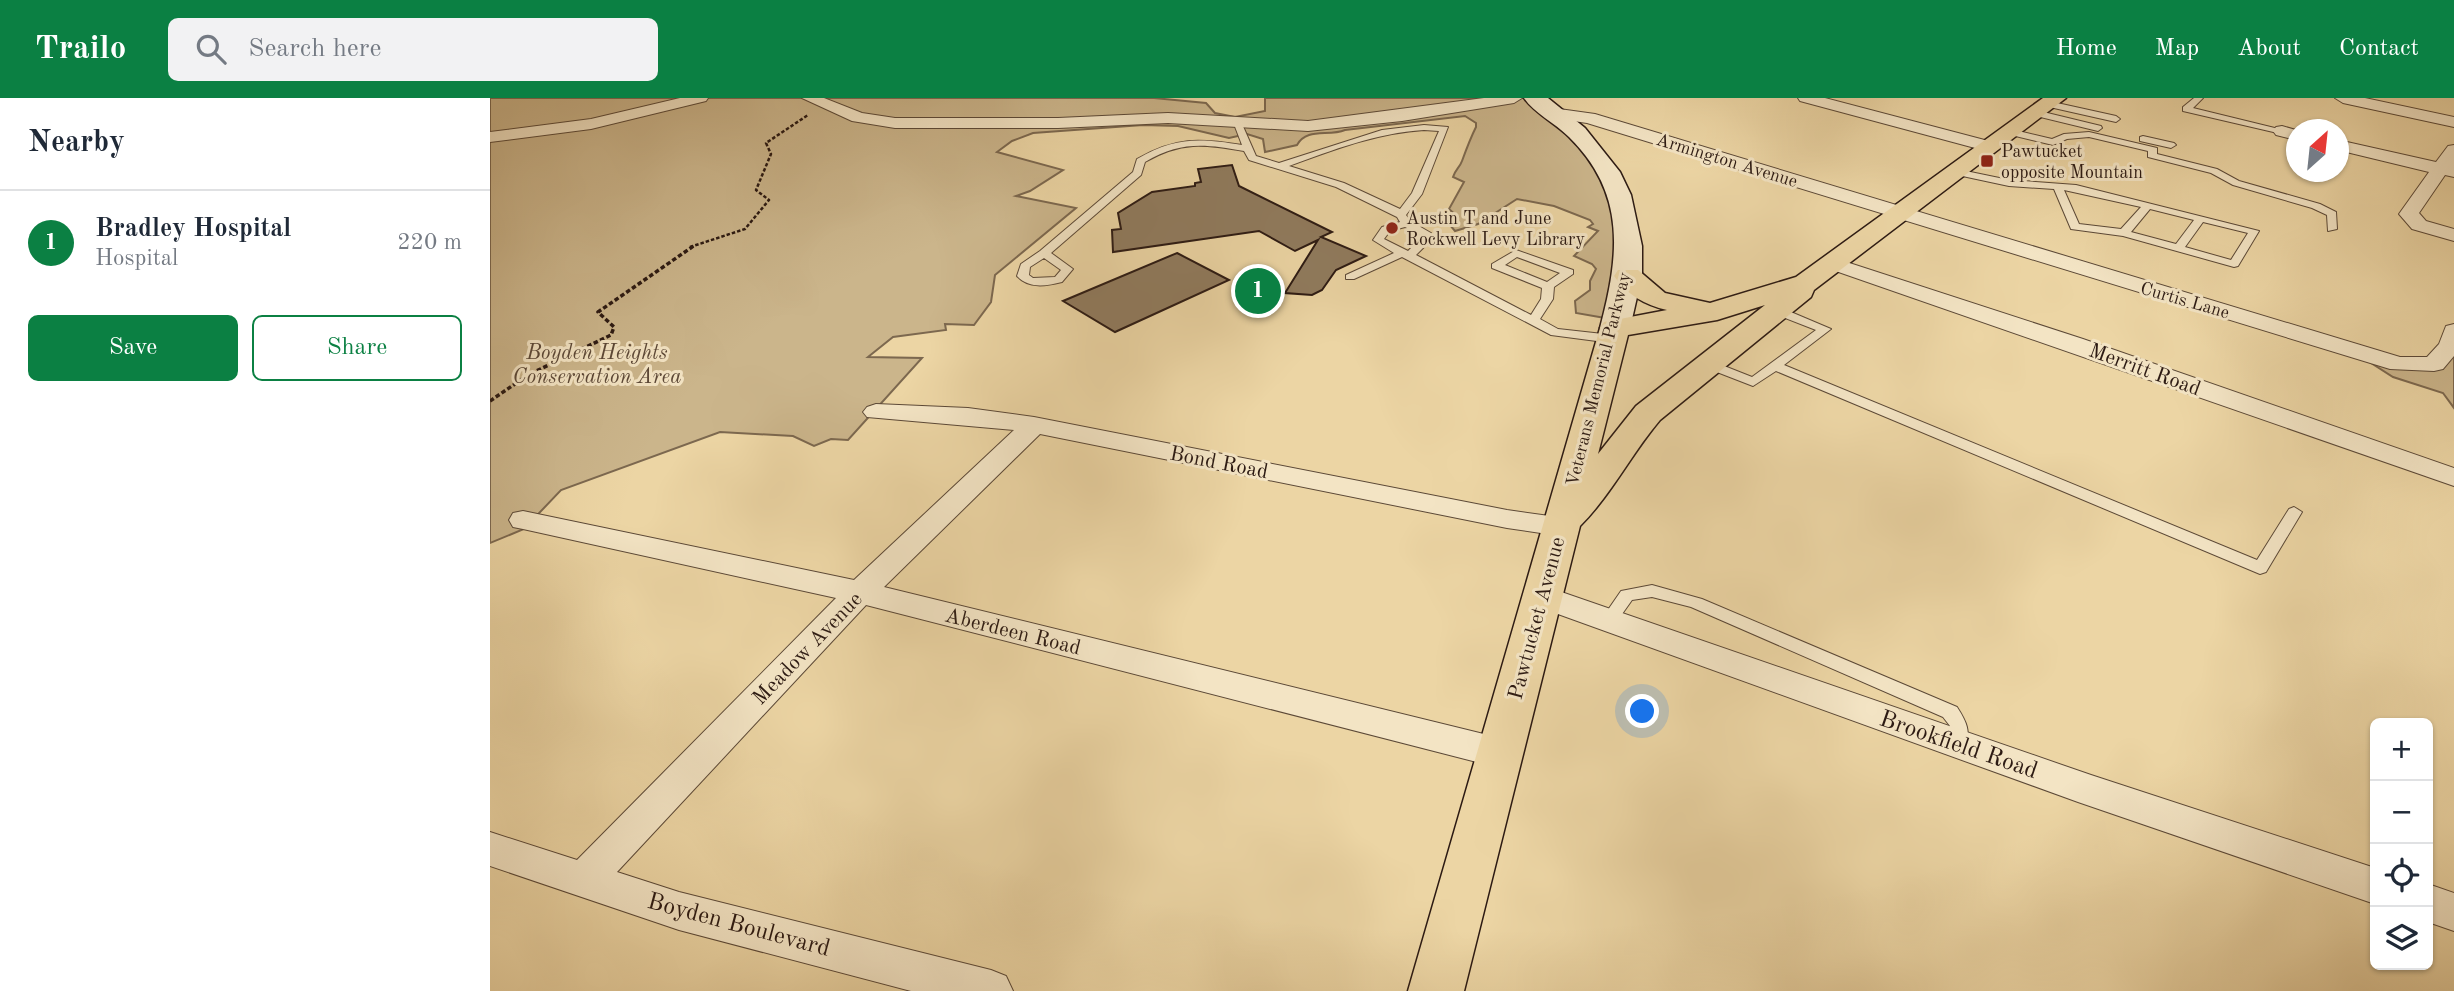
<!DOCTYPE html>
<meta charset="utf-8">
<style>
body{margin:0;font-family:"Old Standard TT",serif;background:#f2f2f3;color:#1f2937}
.controls{position:absolute;right:21px;bottom:21px;display:grid;overflow:hidden;border-radius:10px;box-shadow:0 2px 5px #0004}
.controls button{width:63px;height:63px;display:grid;place-items:center;padding:0;border:0;border-bottom:2px solid #e0e1e3;background:#fff;color:#1f2937;font:35px sans-serif}
.compass{position:absolute;left:1796px;top:21px;width:63px;height:63px;border-radius:50%;background:#fff;box-shadow:0 2px 5px #0004;rotate:27deg}
.you{position:absolute;left:1153px;top:614px;width:24px;height:24px;margin:-18px;border:5px solid #fff;border-radius:50%;background:#1a73e8;box-shadow:0 0 0 10px #1a73e833}
.badge{display:grid;place-items:center;width:46px;height:46px;border-radius:50%;background:#0b8043;color:#fff;font-size:23px;font-weight:700}
.pin{position:absolute;translate:-50% -50%;border:4px solid #fff;box-shadow:0 2px 7px #0006}
.list{margin:0;padding:0;list-style:none}
h2{display:flex;justify-content:space-between;align-items:center;height:91px;margin:0;padding:0 28px;font-size:30px}
h2 small{font-size:23px;font-weight:400;color:#747a83}
.list li{display:grid;grid-template-columns:46px 1fr auto;gap:21px;align-items:center;box-sizing:border-box;height:105px;padding:0 28px;border-top:2px solid #e0e1e3}
.list b{display:block;font-size:26px;white-space:nowrap}
.list p{margin:0;font-size:23px;white-space:nowrap;color:#747a83}
.list em{font-size:23px;font-style:normal;color:#747a83}
.actions{display:flex;gap:14px;padding:21px 28px}
.actions a{flex:1;padding:16px 0;border:2px solid #0b8043;border-radius:10px;text-align:center;font-size:24px;color:#0b8043}
.actions .main{background:#0b8043;color:#fff}
.icon{flex:none;width:38px;height:38px;fill:none;stroke:currentColor;stroke-width:2;stroke-linecap:round;stroke-linejoin:round}
.map{position:relative;flex:none;width:1964px;height:893px;overflow:hidden}
header{display:flex;align-items:center;gap:42px;box-sizing:border-box;height:98px;padding:0 35px;background:#0b8043;color:#fff}
header strong{font-size:33px}
nav{display:flex;gap:38px;margin-inline-start:auto;font-size:24px}
.search{width:490px;height:63px;background:#f2f2f3;display:flex;align-items:center;gap:18px;box-sizing:border-box;padding:0 24px;border-radius:10px;color:#747a83;font-size:26px}
main{display:flex}
aside{flex:1;background:#fff}
.map>svg:first-child{display:block}
.green{fill:#cbb58b;stroke:#7c684f;stroke-width:2}
.building{fill:#907b5e;stroke:#2c1a13;stroke-width:2}
.lines{fill:none;stroke-linecap:round;stroke-linejoin:round}
.service-casing{stroke:#5c4937;stroke-width:2}
.minor-casing{stroke:#5c4937;stroke-width:2}
.secondary-casing{stroke:#2c1a13;stroke-width:3}
.primary-casing{stroke:#2c1a13;stroke-width:3}
.path-far1{stroke:#2c1a13;stroke-width:2.5;stroke-dasharray:3.5 2;stroke-linecap:butt}
.path{stroke:#2c1a13;stroke-width:3.5;stroke-dasharray:4.5 2.5;stroke-linecap:butt}
.service{fill:#f3e4c4;fill-rule:evenodd}
.minor{fill:#f3e4c4;fill-rule:evenodd}
.secondary{fill:#f3e4c4;fill-rule:evenodd}
.primary{fill:#ecd5a4;fill-rule:evenodd}
.poi-dot{fill:#8f2418;stroke:#f3e4c4;stroke-width:2.5}
.labels{text-anchor:middle;stroke-width:6;stroke-linejoin:round;paint-order:stroke}
.far-poi-label{font-size:18px;fill:#2c1a13;stroke:#f3e4c4;text-anchor:start}
.far-street-label{font-size:18px;fill:#2c1a13;stroke:#f3e4c4}
.park-label{font-size:21px;font-style:italic;fill:#5c4837;stroke:#f3e4c4}
.street-label{font-size:21px;fill:#2c1a13;stroke:#f3e4c4}
.near-street-label{font-size:24px;fill:#2c1a13;stroke:#f3e4c4}
</style>
<header>
<strong>Trailo</strong>
<div class="search"><svg class="icon" aria-label="search" viewBox="0 0 24 24"><circle cx="10" cy="10" r="6"/><path d="M15 15l6 6"/></svg>Search here</div>
<nav><a>Home</a><a>Map</a><a>About</a><a>Contact</a></nav>
</header>
<main>
<aside>
<h2>Nearby<small></small></h2>
<ul class="list">
<li><span class="badge">1</span><div><b>Bradley Hospital</b><p>Hospital</p></div><em>220 m</em></li>
</ul>
<div class="actions"><a class="main">Save</a><a>Share</a></div>
</aside>
<div class="map">
<svg width="1964" height="893" viewBox="0 0 1964 893">
<rect width="100%" height="100%" fill="#ecd5a4"/>
<filter id="stains"><feTurbulence type="fractalNoise" baseFrequency=".00286" numOctaves="4"/><feColorMatrix values="0 0 0 0 .2 0 0 0 0 .09 0 0 0 0 .02 0 0 0 .5 -.17"/></filter>
<radialGradient id="worn" r=".72"><stop offset=".6" stop-color="#630" stop-opacity="0"/><stop offset="1" stop-color="#630" stop-opacity=".3"/></radialGradient>
<g class="green">
<path d="M0 0H664L716 5 725 15 745 19 775 13V0H1045L1131 96 1121 221 1086 215 1085 203 1100 192V183L1106 171 1102 166 1084 158 1108 133 1098 129 1103 126 1100 122 1064 108 1027 101 988 126 965 133 959 126 968 119 959 111 974 84 963 79C965 72 970 69 972 63 976 52 980 41 986 29V25L975 18 855 32C838 39 817 29 807 47L775 54 773 41 757 36 739 40 688 28 653 27 543 35 522 43 507 54 573 72 540 93 526 98 586 110 505 177 501 204 484 227 455 226 456 232 403 239 378 259 432 260 358 342 341 341 324 348 303 338 230 334 71 392 34 431 0 445Z"/>
<path d="M1964 253V310L1953 295 1903 279 1867 256 1922 269Z"/>
</g>
<g class="building">
<path d="M742 67 749 88 842 134 831 139 876 158 846 172 832 192 822 197 795 195 828 142 805 153 769 133 623 154 622 132 631 131 628 115 662 94 705 88V85L711 84 708 71Z"/>
<path d="M687 155 739 182 625 234 573 203Z"/>
</g>
<g class="lines">
<g class="service-casing">
<g id="service">
<path d="M1704 0H1713L1703 10 1797 33 1792 36 1693 13V9Z"/>
<path d="M1558 3 1626 18 1630 21 1626 24 1555 8 1554 6Z"/>
<path d="M1545 12 1611 28 1612 30 1608 33 1542 17V13Z"/>
<path d="M748 23 752 26 766 58 789 65 892 32 934 27 958 29 932 96 916 117 920 123 941 135 942 141 926 157 1041 217 1051 201 1052 190 1002 170V166L1026 152 1083 172V176L1064 189 1063 201 1050 221 1068 231 1122 237 1128 241 1122 245 1061 237 912 159 864 181H856V177L904 155 883 142 892 129 910 124 907 119 846 89 759 62 754 53C714 46 691 43 655 64L651 77 561 155 583 171 572 184C556 188 539 191 527 178L531 166 550 153 643 74 647 61C685 39 709 40 752 47L744 26ZM934 32 949 33 922 95 910 111 854 85 799 68C843 52 886 35 934 32ZM915 129 931 137V140L918 153 894 141 900 133ZM1027 159 1070 175 1057 184 1015 167ZM554 160 571 172 565 179 543 180 539 177 540 169Z"/>
<path d="M1520 31 1562 41 1574 36 1599 34 1667 50V56L1727 71 1749 83 1830 106 1846 114 1847 131 1838 133 1837 117 1822 110 1743 87 1721 75 1658 59V53L1599 39 1577 41 1563 47 1517 36 1515 34Z"/>
<path d="M1653 38 1684 45 1686 47 1681 50 1650 43V39Z"/>
<path d="M1466 71 1519 82 1586 87 1769 133 1748 168 1744 169 1633 138 1581 131 1564 91 1519 88 1463 76 1461 74ZM1574 92 1651 109 1631 131 1589 126ZM1660 111 1704 122 1686 146 1641 134ZM1713 124 1758 135 1741 162 1695 149Z"/>
<path d="M1289 209 1341 231 1294 267 1767 462 1799 411 1804 409 1812 414 1776 474 1770 476 1286 273 1263 288 1214 269 1213 266 1219 262 1262 279 1326 232 1285 216 1283 213Z"/>
<path d="M1162 487 1212 501 1467 609C1476 623 1482 634 1474 650L1467 653 1460 650 1458 645 1460 628 1453 619 1201 509 1162 499 1142 502 1125 526H1113L1111 522 1131 493Z"/>
</g>
</g>
<g class="minor-casing">
<g id="minor">
<path d="M190 0H218L216 3 101 31 0 44V34L101 21Z"/>
<path d="M312 0H334L372 15 405 20H568L678 15 818 23 994 0H1032L1024 5 912 23 818 33 678 25 568 30H405L362 23Z"/>
<path d="M1308 0H1335L1506 45 1509 49 1500 54 1310 3Z"/>
<path d="M1845 0H1875L1964 19V29L1853 5Z"/>
<path d="M1062 10 1105 16 1910 259H1937L1949 246 1956 228 1964 226V258L1953 271 1944 273 1900 271 1097 25 1056 19V11Z"/>
<path d="M1792 28 1806 32V42L1786 37 1783 33 1786 29Z"/>
<path d="M1848 42 1946 64 1958 48 1964 47V79L1955 77 1929 115 1936 123 1964 131V143L1922 131 1909 116 1939 74 1848 52Z"/>
<path d="M1344 160 1593 241 1964 370V388L1337 170 1333 166 1337 162Z"/>
<path d="M386 306 478 310 544 319 1017 412 1081 421 1086 428 1081 435 1071 438 1017 430 550 336 394 489 1010 640 1023 645 1028 655 1023 665 1010 670 376 507 127 774 189 794 501 872 516 878 523 893H421L189 832 0 768V734L87 762 346 500 33 431 23 429 19 422 23 415 33 413 364 482 524 332 377 319 373 314 377 309Z"/>
<path d="M1054 488 1601 677 1885 770V806L1588 704 1043 507 1038 499 1043 491Z"/>
<path d="M1938 786 1964 795V833L1938 824Z"/>
</g>
</g>
<g class="secondary-casing">
<path id="secondary" d="M1034 0H1058L1095 30 1130 74 1141 97 1152 148V177L1140 230 1136 236 1125 239 1114 236 1110 230C1129 158 1137 96 1079 39 1065 25 1044 15 1034 0Z"/>
</g>
<g class="primary-casing">
<path id="primary" d="M1553 0H1576L1324 192 1321 199 1170 322C1141 356 1122 396 1090 428L974 893H918L1110 230 1114 224 1177 212C1155 207 1137 197 1124 178L1128 172H1148L1175 195 1220 205 1306 179ZM1275 207 1146 308 1108 356 1138 237 1227 222Z"/>
</g>
<path class="path-far1" d="M200 149 255 131 279 102 266 92 281 56 276 45 318 17"/>
<path class="path" d="M0 303 38 277 121 237 124 229 108 214 205 147"/>
<use href="#service" class="service"/>
<use href="#minor" class="minor"/>
<use href="#secondary" class="secondary"/>
<use href="#primary" class="primary"/>
</g>
<g class="poi-dot">
<rect x="1490" y="56" width="14" height="14" rx="3.5"/>
<circle cx="902" cy="130" r="7"/>
</g>
<g class="labels">
<g class="far-poi-label">
<text x="1511" y="59">Pawtucket<tspan x="1511" dy="21">opposite Mountain</tspan></text>
<text x="916" y="126">Austin T and June<tspan x="916" dy="21">Rockwell Levy Library</tspan></text>
</g>
<g class="far-street-label">
<text transform="translate(1237 62) rotate(17)" y="6">Armington Avenue</text>
<text transform="translate(1695 202) rotate(16)" y="6">Curtis Lane</text>
<text transform="translate(1108 281) rotate(-76)" y="6">Veterans Memorial Parkway</text>
</g>
<g class="park-label">
<text x="107" y="261">Boyden Heights<tspan x="107" dy="24">Conservation Area</tspan></text>
</g>
<g class="street-label">
<text transform="translate(1655 271) rotate(20)" y="7">Merritt Road</text>
<text transform="translate(729 364) rotate(11)" y="7">Bond Road</text>
<text transform="translate(1046 520) rotate(-75)" y="7">Pawtucket Avenue</text>
<text transform="translate(523 533) rotate(14)" y="7">Aberdeen Road</text>
<text transform="translate(317 550) rotate(-46)" y="7">Meadow Avenue</text>
</g>
<g class="near-street-label">
<text transform="translate(1469 646) rotate(19)" y="8">Brookfield Road</text>
<text transform="translate(249 826) rotate(15)" y="8">Boyden Boulevard</text>
</g>
</g>
<rect width="100%" height="100%" filter="url(#stains)"/>
<rect width="100%" height="100%" fill="url(#worn)"/>
</svg>
<div class="controls">
<button>+</button>
<button>−</button>
<button><svg class="icon" aria-label="locate" viewBox="0 0 24 24"><circle cx="12" cy="12" r="6"/><path d="M12 2v4M12 18v4M2 12h4M18 12h4"/></svg></button>
<button><svg class="icon" aria-label="layers" viewBox="0 0 24 24"><path d="M12 4l9 5-9 5-9-5zM3 14l9 5 9-5"/></svg></button>
</div>
<svg class="compass" viewBox="-18 -18 36 36"><path d="M0-13l5 13h-10z" fill="#e53935"/><path d="M0 13l5-13h-10z" fill="#747a83"/></svg>
<div class="you"></div>
<div class="pin badge" style="left:768px;top:193px">1</div>
</div>
</main>
